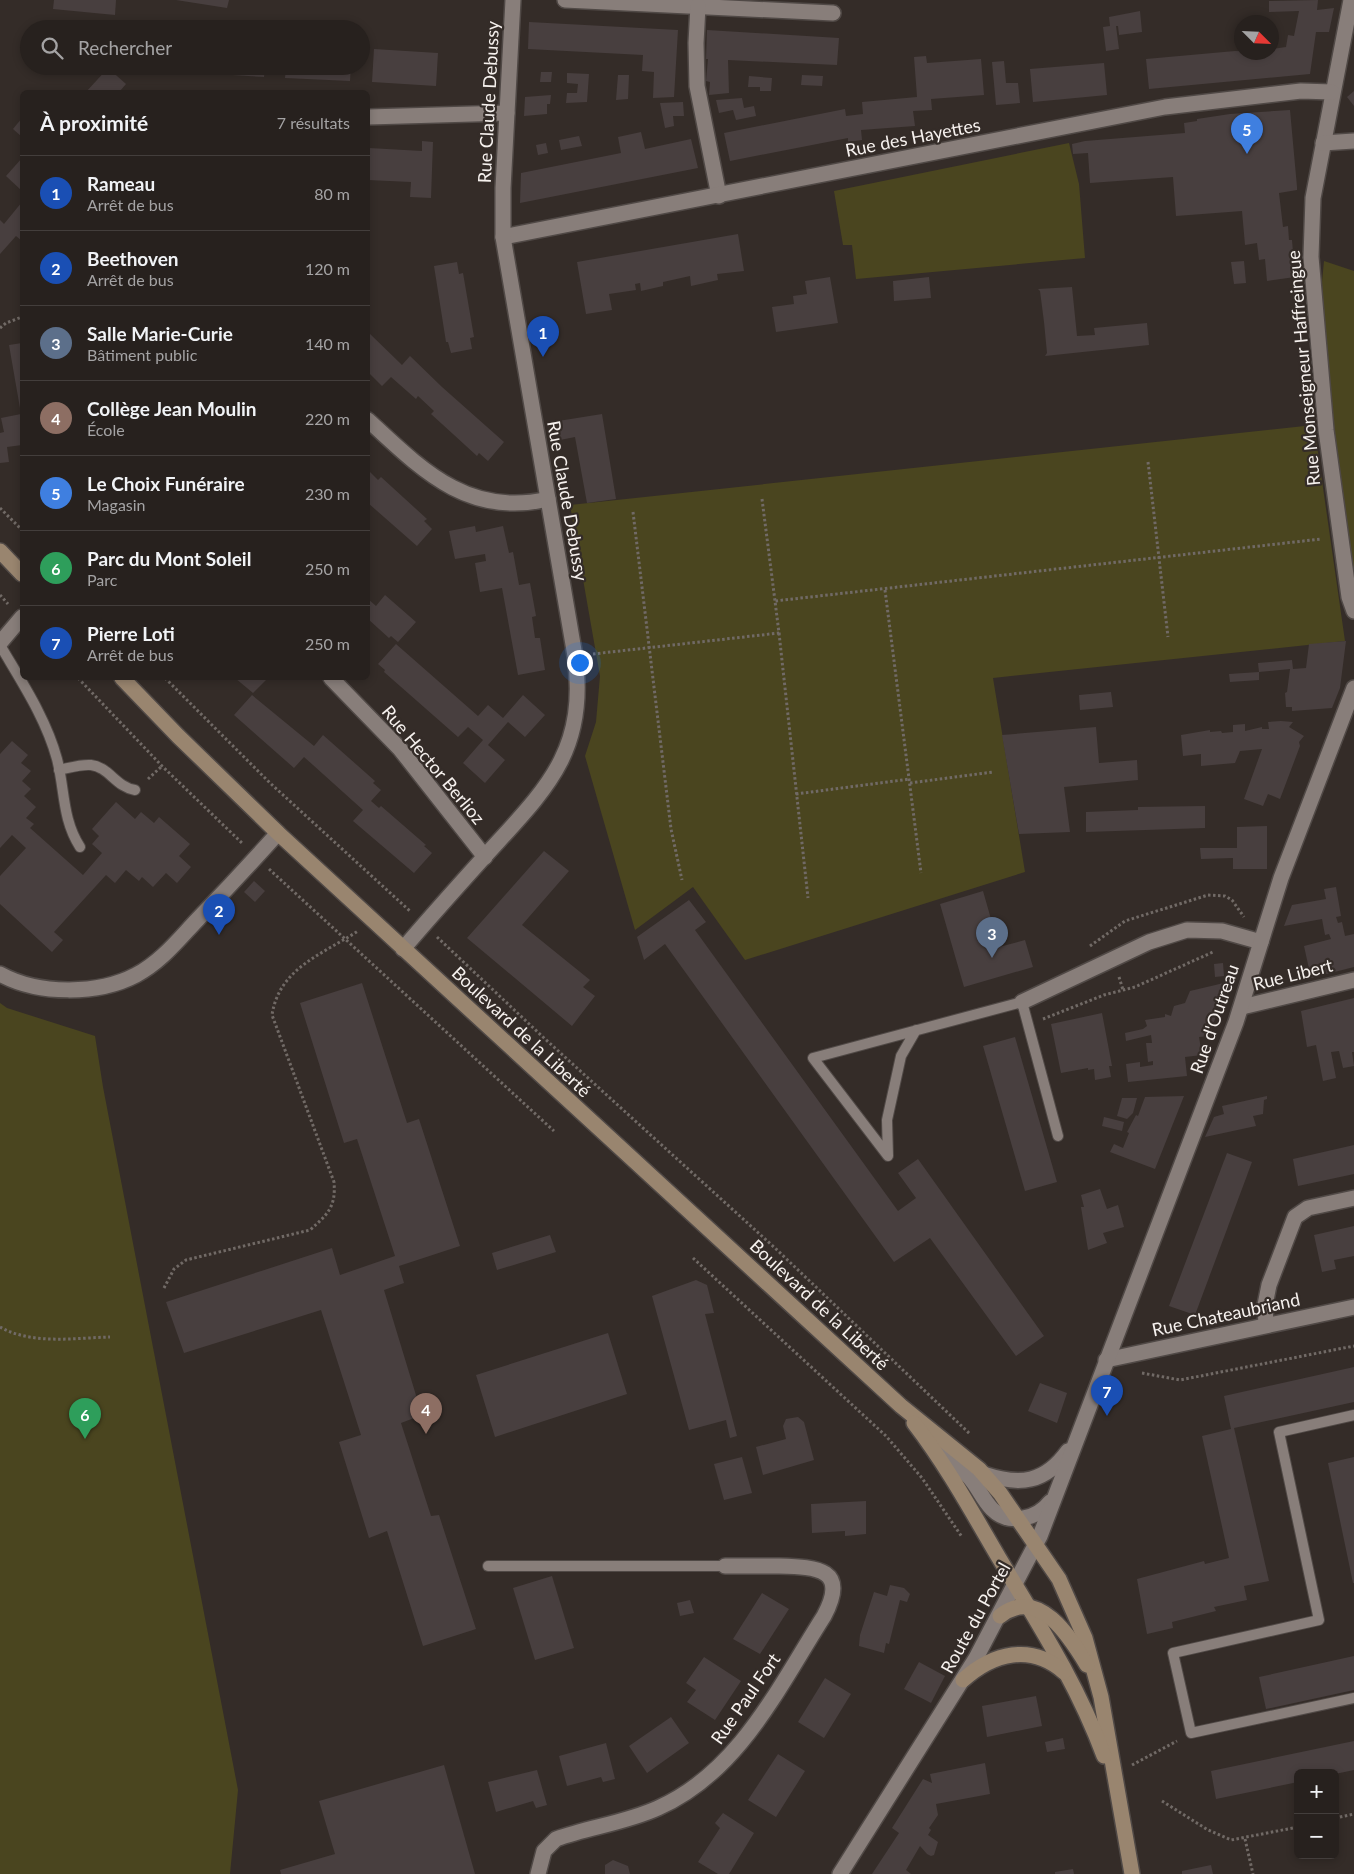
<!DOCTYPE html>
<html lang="fr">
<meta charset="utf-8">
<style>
body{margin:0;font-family:Lato,sans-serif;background:#332e2b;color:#f1f3f6}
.controls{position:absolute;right:15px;bottom:15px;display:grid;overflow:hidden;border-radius:8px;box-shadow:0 2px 8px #0003}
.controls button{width:45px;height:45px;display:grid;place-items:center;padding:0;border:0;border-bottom:1px solid #433e3c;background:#27211e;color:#f1f3f6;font:25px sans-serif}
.compass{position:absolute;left:1234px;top:15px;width:45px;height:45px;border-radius:50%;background:#27211e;box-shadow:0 2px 8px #0003;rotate:114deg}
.you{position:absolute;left:579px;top:662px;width:18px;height:18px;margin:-12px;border:4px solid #fff;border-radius:50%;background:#1a73e8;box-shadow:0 0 0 8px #1a73e833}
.badge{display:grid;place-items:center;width:32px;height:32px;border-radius:50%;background:#8c9099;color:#fff;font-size:16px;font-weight:700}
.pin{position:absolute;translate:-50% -41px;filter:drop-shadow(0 1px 2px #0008)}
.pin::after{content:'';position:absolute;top:26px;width:18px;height:15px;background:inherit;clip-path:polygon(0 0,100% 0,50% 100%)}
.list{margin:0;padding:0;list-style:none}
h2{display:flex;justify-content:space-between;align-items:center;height:65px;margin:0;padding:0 20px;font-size:21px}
h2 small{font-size:16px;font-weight:400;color:#a4a3a4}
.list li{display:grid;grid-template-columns:32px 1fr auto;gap:15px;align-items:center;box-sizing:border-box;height:75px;padding:0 20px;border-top:1px solid #433e3c}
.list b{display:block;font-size:19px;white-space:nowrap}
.list p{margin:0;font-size:16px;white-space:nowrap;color:#a4a3a4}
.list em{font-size:16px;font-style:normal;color:#a4a3a4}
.icon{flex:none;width:28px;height:28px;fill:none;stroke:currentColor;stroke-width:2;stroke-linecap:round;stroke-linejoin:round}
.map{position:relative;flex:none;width:1354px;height:1874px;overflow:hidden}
.search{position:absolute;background:#27211e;box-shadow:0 2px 8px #0003;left:20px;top:20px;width:350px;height:55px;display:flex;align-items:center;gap:12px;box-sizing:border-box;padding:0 18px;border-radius:28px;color:#a4a3a4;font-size:19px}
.panel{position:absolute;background:#27211e;box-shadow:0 2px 8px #0003;left:20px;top:90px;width:350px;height:590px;border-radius:8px}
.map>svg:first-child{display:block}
.green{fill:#4a451f}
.building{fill:#483f3f}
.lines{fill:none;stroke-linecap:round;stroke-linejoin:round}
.service-casing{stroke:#504946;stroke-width:12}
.minor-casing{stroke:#504946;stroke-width:18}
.tertiary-casing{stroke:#504946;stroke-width:18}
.secondary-casing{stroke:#504946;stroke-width:18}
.path{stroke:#716a66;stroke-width:3;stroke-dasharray:2.5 2.5;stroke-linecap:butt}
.service{stroke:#887e7a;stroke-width:10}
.minor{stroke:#887e7a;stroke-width:15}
.tertiary{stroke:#887e7a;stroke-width:15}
.secondary{stroke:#99856f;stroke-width:15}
.labels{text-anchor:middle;stroke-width:4.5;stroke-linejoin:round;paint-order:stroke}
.street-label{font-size:18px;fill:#f6f1ee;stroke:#342c28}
</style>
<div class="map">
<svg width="1354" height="1874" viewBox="0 0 1354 1874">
<rect width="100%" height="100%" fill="#342c28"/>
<g class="green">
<path d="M1069 143 1079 184 1085 258 856 279 852 245H843L834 191Z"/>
<path d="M1324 261 1354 271V574L1329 409 1322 282Z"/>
<path d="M1314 425 1345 641 993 678 1025 872 745 960 693 887 635 930 585 756 596 722 600 676 570 505Z"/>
<path d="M0 1003 7 1008 95 1036 103 1087 238 1790 230 1874H0Z"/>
</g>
<g class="building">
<path d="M54 0H116L115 15 53 9Z"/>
<path d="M176 0H229L227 8Z"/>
<path d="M1318 0 1317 10 1334 8 1329 32H1316L1310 74 1149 89 1146 59 1235 51 1272 52V49L1286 47 1288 35 1294 36 1299 11 1269 12V1Z"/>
<path d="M1140 11 1142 32 1119 35 1118 26H1116L1119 49 1106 51 1103 27 1110 26 1109 17Z"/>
<path d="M529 22 678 30 674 97 653 98 654 72 642 71 643 55 528 49Z"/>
<path d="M707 30 839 38 837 65 728 60 729 93 709 95 710 82 706 81 708 59H706Z"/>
<path d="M374 49 438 53 436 86 372 82Z"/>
<path d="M926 56 927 63 981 59 984 95 931 99 932 110 913 111 915 126 861 130 862 140 848 142V138L730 161 724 133 845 109 846 116 863 114 862 102 917 97 914 57Z"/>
<path d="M1004 61 1006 83H1018L1020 103 996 105 992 62Z"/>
<path d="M1104 63 1107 95 1033 102 1030 69Z"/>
<path d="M232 66H265L264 77 232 75Z"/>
<path d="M286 66H351L350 81 285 78Z"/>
<path d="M108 68 126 84 120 91 121 92H86Z"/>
<path d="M541 72H552L551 82H540Z"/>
<path d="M567 73 589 74 587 102 566 103 567 93H577L578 84 567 83Z"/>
<path d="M618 75H629L628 99 616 100Z"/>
<path d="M802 75 823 76 822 86 801 85Z"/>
<path d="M749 76 772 78 771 91H760V87H748Z"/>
<path d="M1354 91V106L1347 97Z"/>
<path d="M551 95 550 104H547V114L524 116 525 97Z"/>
<path d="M742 98 744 108 754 106 756 116 736 120 733 110 719 113 716 100Z"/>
<path d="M683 102 684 116H673L674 126 665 128 660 103Z"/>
<path d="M1290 110 1297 187V190L1279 193 1283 227 1288 226 1289 240H1292L1295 277 1267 281 1265 259 1259 260 1257 243 1245 245 1242 211 1176 216 1173 177 1090 183 1088 153 1073 154 1072 144 1085 141 1185 133 1184 123 1197 121V119L1230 114Z"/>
<path d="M22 118V137L13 129Z"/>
<path d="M641 132 645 149 691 139 698 168 520 203 521 173 621 153 618 137Z"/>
<path d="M579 136 582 146 561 150 559 140Z"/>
<path d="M422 141 433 142 431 198 410 197 411 182 368 180 369 148 422 151Z"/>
<path d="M546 143 548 153 538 155 536 145Z"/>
<path d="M22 158V191L6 176Z"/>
<path d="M22 202V241L16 236 0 254V220L4 224Z"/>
<path d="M738 234 744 271 717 274 718 280 691 286 690 276 663 282V286L641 291 640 283 635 284 636 290 609 294 612 310 586 314 577 262Z"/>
<path d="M1244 261 1246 283 1234 284 1231 262Z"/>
<path d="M457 262 459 274 463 273 474 337 470 338 472 349 451 353 448 342H446L434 266Z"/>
<path d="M830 277 838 323 776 332 772 307 794 304 793 296 807 294 805 281Z"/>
<path d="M929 277 931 298 894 301 893 281Z"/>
<path d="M1072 287 1077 336 1095 335 1094 328 1147 323 1149 345 1045 356 1047 353 1044 322 1040 291 1038 289Z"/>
<path d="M368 332 402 365 410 356 442 387 504 442 488 461 479 453 477 456 453 434 431 414 434 411 418 396 416 399 391 377 382 386 368 372Z"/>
<path d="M22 343V445L7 447 9 462 0 463V433L4 432 1 418 21 414 9 345Z"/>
<path d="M602 414 616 499 587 503 575 437 555 441 552 422Z"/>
<path d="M370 472 378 480 381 477 427 519 424 521 432 529 417 546 368 503V475Z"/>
<path d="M475 526 476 532 503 526 509 553 513 552 519 585 530 583 536 616 532 617 535 638H540L545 670 518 675 502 588 480 592 475 563 486 561 485 554 455 559 449 531Z"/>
<path d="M385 595 416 622 398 642 391 636 389 638 368 619V599L376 606Z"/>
<path d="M1346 641 1340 688 1332 708 1292 711V707H1286L1285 693 1287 692 1290 669 1259 672V680L1230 682 1229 674 1259 672 1258 663 1292 660 1293 669 1306 668 1309 644Z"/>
<path d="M396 644 478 716 488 705 503 718 523 695 545 715 525 737 508 722 488 745 505 760 485 783 463 763 483 740 468 727 458 737 384 672 385 670 378 664Z"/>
<path d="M235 678H268L253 693Z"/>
<path d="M1111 692 1113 707 1080 710 1079 695Z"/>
<path d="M252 695 314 746 323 735 375 781 373 783 381 790 371 801 379 808 381 806 426 845 424 846 432 853 414 873 353 821 363 810 313 765 304 757 294 768 234 715Z"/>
<path d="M1281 721 1293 722 1289 727 1304 736 1299 742 1300 746 1280 799 1268 794 1263 806 1244 799 1262 749 1240 751 1235 763 1201 766V754L1183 756 1181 735 1210 730V732L1221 731 1222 733 1233 732V725L1245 724V731L1262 727V729H1269L1268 722Z"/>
<path d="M1096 727 1099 763 1137 760 1138 780 1064 787 1070 832 1019 834 1002 735Z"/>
<path d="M12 741 28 755 21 763 31 771 22 781 31 789 24 796 36 807 26 818 34 824 30 828 83 875 102 853 92 844 99 836 92 829 116 802 135 819 141 812 154 823 159 817 190 844 179 856 191 867 177 883 166 873 153 887 142 877 139 881 126 870 115 883 106 875 54 932 63 940 52 952 0 904V876L26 848 12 835 0 848V754Z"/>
<path d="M1205 806V828L1086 832V812L1138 810V807Z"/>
<path d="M1267 826V869H1233V858L1201 859 1200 848H1237V827Z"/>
<path d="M544 851 569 871 522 925 590 980 583 987 595 996 572 1026 467 938Z"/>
<path d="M254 881 265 891 255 902 244 892Z"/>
<path d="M1336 887 1341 916 1336 917 1338 923 1342 922 1345 936 1354 934V967L1311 978 1304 946 1331 939 1329 934 1325 935 1322 919 1284 926 1292 905 1326 899 1324 889Z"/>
<path d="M983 891 999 947 1025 940 1033 967 964 987 940 904Z"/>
<path d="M689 900 706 922 695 930 898 1211 916 1198 898 1173 918 1159 1044 1336 1016 1356 930 1238 894 1262 665 944 644 960 637 937Z"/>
<path d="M1223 963 1224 976 1215 977 1214 964Z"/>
<path d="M1228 982 1209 1036 1199 1037 1202 1055 1185 1057 1187 1076 1128 1082 1126 1064 1140 1062V1067L1153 1065V1061L1148 1062 1146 1043H1152L1151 1035 1126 1041 1125 1033 1143 1029 1147 1026 1145 1020 1165 1017V1014L1171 1016 1174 1006 1185 1003 1190 991Z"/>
<path d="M362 983 407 1123 419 1119 460 1246 399 1266 404 1283 384 1290 422 1415 401 1423 431 1516 439 1515 476 1629 423 1646 387 1531 369 1538 339 1442 361 1435 321 1310 184 1353 166 1302 332 1248 340 1275 395 1256 357 1139 344 1143 300 1003Z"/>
<path d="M1354 998V1052H1352L1354 1066 1343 1068 1339 1051 1331 1052 1336 1078 1323 1081 1316 1045 1307 1047 1301 1011Z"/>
<path d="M1102 1013 1112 1066H1109L1111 1077 1095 1080 1094 1069 1088 1070V1068L1061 1073 1051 1024Z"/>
<path d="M1015 1037 1057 1182 1025 1191 983 1046Z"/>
<path d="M1184 1096 1155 1169 1110 1152 1114 1144 1123 1148 1129 1133 1127 1132 1136 1115 1138 1116 1145 1097Z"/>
<path d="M1267 1096V1099L1264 1100 1263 1114 1253 1116 1256 1126 1205 1137 1214 1117 1224 1114 1222 1106Z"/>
<path d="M1122 1098H1137L1133 1113 1127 1119 1117 1116Z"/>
<path d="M1104 1117 1124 1122 1122 1131 1102 1126Z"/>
<path d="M1354 1145V1174L1298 1186 1293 1159Z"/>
<path d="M1227 1153 1252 1162 1195 1315 1169 1306Z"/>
<path d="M1100 1189 1107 1209 1118 1205 1124 1227 1103 1233 1107 1243 1088 1250 1081 1207H1084L1081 1195Z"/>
<path d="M1354 1226V1256L1334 1260 1336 1269 1322 1272 1314 1235Z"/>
<path d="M550 1235 556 1252 497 1270 492 1253Z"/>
<path d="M696 1280 707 1285 714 1313 705 1314 737 1436 730 1438 726 1420 689 1430 652 1296Z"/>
<path d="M608 1333 627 1394 495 1437 476 1375Z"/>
<path d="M1354 1367V1402L1234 1428 1269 1581 1244 1586 1247 1600 1214 1607 1216 1611 1172 1622 1173 1628 1147 1634 1137 1579 1204 1561 1205 1564 1229 1558 1202 1436 1231 1429 1224 1396Z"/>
<path d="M1040 1383 1067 1393 1057 1423 1028 1411Z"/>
<path d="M798 1417 804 1422 814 1460 763 1475 756 1447 786 1439 783 1426 786 1419Z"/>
<path d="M742 1457 752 1493 724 1500 714 1464Z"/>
<path d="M1354 1457V1583H1353L1328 1463Z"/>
<path d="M866 1501V1534L845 1536V1531L812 1533 811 1504Z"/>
<path d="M552 1576 574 1648 535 1660 513 1588Z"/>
<path d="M890 1585 904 1588 910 1594 907 1602 900 1600 889 1644 886 1643 884 1653 859 1646 860 1635 874 1592 887 1596Z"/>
<path d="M762 1593 789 1609 760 1654 733 1639Z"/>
<path d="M690 1600 694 1613 680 1616 677 1603Z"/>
<path d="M1354 1656V1690L1266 1709 1259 1677Z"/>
<path d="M704 1657 741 1681 715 1720 687 1702 696 1690 686 1683Z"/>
<path d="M919 1662 945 1676 931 1703 904 1689Z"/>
<path d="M825 1678 851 1694 824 1738 798 1722Z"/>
<path d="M1036 1696 1042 1726 987 1737 982 1706Z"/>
<path d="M671 1717 689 1743 647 1773 629 1746Z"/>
<path d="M1063 1738 1065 1749 1047 1752 1045 1742Z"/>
<path d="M1354 1741V1770L1335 1774 1298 1773V1782L1216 1799 1211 1771Z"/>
<path d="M606 1743 615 1779 603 1782 601 1777 567 1786 559 1756Z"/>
<path d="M778 1754 805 1771 776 1817 748 1800Z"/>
<path d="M985 1763 990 1794 936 1804 938 1815 929 1828 931 1830 928 1835 938 1842 934 1855 931 1856 927 1854 920 1846 906 1870 911 1874H872L899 1833 892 1828 923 1779 932 1783 930 1774Z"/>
<path d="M444 1765 475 1874H281L280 1870 335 1854 319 1801Z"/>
<path d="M537 1770 547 1805 536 1808 533 1801 496 1812 488 1782Z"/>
<path d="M723 1813 754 1833 729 1874H718L698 1862 720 1828 715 1823Z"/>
<path d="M613 1860 628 1866 630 1874H605V1865Z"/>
<path d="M1211 1865 1213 1874H1182V1871Z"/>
<path d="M1073 1869 1074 1874H1055V1872Z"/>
</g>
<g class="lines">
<g class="service-casing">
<g id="service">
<path d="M0 645C21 681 46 718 57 759 65 790 62 819 80 847"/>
<path d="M59 770C69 768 81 764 91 765 109 767 116 787 135 790"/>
<path d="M916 1030 901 1056 887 1120 888 1156 813 1058 1022 1002 1058 1136"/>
<path d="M1354 1415 1279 1432 1319 1620 1173 1653 1191 1733 1354 1698"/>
<path d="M488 1566H725"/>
</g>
</g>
<g class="minor-casing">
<g id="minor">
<path d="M565 0 833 13"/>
<path d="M1351 0 1313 198 1311 257 1326 430 1349 597 1354 611"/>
<path d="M698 6 696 43 697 86 719 196"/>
<path d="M368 117 507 113"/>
<path d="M1323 143 1354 141"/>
<path d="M503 237 1165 107 1301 91 1332 92"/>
<path d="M368 420C421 469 468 518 548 499"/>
<path d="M0 643 22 617"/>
<path d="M331 678 400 749 485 857"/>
<path d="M403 949C430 917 458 886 486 855 545 790 588 752 575 656L503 237V188L513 0"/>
<path d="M0 974C38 995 98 995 136 975 161 962 179 939 198 919 225 891 252 862 278 833"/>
<path d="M1022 1002 1149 942 1187 930 1222 931 1261 942"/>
<path d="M1242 1007 1354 980"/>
<path d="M1266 1325 1265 1305 1269 1285 1295 1217 1308 1208 1354 1198"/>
<path d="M1106 1360 1354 1307"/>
<path d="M538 1874 544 1851 556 1839C589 1827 625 1823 658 1808 739 1772 778 1688 824 1616 849 1569 818 1567 779 1566 761 1566 743 1566 725 1566"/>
</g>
</g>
<g class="tertiary-casing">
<g id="tertiary">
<path d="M934 1446C946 1457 959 1466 969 1477 978 1487 983 1500 992 1509 1009 1526 1037 1519 1050 1502"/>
<path d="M984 1474C1020 1486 1045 1483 1068 1451"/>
<path d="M840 1874 976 1658 1040 1536 1236 1022 1281 878 1354 688"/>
</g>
</g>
<g class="secondary-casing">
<g id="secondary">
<path d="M0 551 22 574"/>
<path d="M122 678 178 736 278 833 901 1406 979 1469 1000 1493 1059 1579 1085 1638 1101 1697 1132 1874"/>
<path d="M914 1423C947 1466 972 1512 999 1558 1038 1623 1078 1685 1104 1756"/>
<path d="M1000 1616C1039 1586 1070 1637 1087 1665"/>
<path d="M963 1680C993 1653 1031 1643 1064 1672"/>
</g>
</g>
<g class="path">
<path d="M0 328 6 323 22 317"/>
<path d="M1148 462 1168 637"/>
<path d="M762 499 775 601"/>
<path d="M0 508 22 530"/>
<path d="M633 512 671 829 682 880"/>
<path d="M885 590 921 873"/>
<path d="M0 595 8 604"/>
<path d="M779 633 808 898"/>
<path d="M593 654 779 633 775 601 1321 539"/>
<path d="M78 678 162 766 243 844"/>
<path d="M165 678 270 783 411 912"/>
<path d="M148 779 162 766"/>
<path d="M910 783 993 772"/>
<path d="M796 794 910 779"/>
<path d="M269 869 554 1131"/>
<path d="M437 937 544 1038 775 1248 970 1434"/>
<path d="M1090 946 1125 921 1208 895 1225 896 1232 900 1244 917"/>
<path d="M1119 977 1123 990"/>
<path d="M1043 1019 1104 995 1135 987 1213 952"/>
<path d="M693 1258 886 1436 922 1478 962 1537"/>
<path d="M164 1288 174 1269 186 1260 310 1230C328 1214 336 1207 334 1182L272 1015C279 968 323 954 358 931"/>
<path d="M0 1327C32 1345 74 1338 110 1337"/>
<path d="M1142 1373 1180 1380 1354 1346"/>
<path d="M1132 1765 1177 1741"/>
<path d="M1162 1801 1208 1830 1231 1840 1298 1827"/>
<path d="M1335 1818 1354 1814"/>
<path d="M1245 1839 1253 1874"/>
</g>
<use href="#service" class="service"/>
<use href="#minor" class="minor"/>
<use href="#tertiary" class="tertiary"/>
<use href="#secondary" class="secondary"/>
</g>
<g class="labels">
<g class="street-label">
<text transform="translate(489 102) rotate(-87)" y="6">Rue Claude Debussy</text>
<text transform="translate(913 138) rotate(-11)" y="6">Rue des Hayettes</text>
<text transform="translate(1304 368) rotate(-95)" y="6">Rue Monseigneur Haffreingue</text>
<text transform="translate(567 501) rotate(80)" y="6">Rue Claude Debussy</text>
<text transform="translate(433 765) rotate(50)" y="6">Rue Hector Berlioz</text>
<text transform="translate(1293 975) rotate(-14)" y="6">Rue Libert</text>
<text transform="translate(1215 1019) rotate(-71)" y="6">Rue d'Outreau</text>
<text transform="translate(521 1032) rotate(43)" y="6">Boulevard de la Liberté</text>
<text transform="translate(819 1305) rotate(43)" y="6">Boulevard de la Liberté</text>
<text transform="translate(1226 1315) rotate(-12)" y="6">Rue Chateaubriand</text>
<text transform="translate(976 1618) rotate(-61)" y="6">Route du Portel</text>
<text transform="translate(746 1699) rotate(-55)" y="6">Rue Paul Fort</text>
</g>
</g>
</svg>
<div class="controls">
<button>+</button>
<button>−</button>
</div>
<svg class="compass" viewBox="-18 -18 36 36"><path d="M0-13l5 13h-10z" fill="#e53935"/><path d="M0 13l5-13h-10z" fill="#a4a3a4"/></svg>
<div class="you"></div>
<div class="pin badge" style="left:543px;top:357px;background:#1a4fb4">1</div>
<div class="pin badge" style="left:219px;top:935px;background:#1a4fb4">2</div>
<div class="pin badge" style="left:992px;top:958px;background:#5c6f8a">3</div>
<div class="pin badge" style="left:426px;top:1434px;background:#8d6e63">4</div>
<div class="pin badge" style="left:1247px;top:154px;background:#3f7fe0">5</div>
<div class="pin badge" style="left:85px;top:1439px;background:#2e9e5b">6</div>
<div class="pin badge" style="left:1107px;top:1416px;background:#1a4fb4">7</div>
<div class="search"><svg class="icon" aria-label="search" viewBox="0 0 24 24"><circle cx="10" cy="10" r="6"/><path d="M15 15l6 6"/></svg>Rechercher</div>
<section class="panel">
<h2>À proximité<small>7 résultats</small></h2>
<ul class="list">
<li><span class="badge" style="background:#1a4fb4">1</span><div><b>Rameau</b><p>Arrêt de bus</p></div><em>80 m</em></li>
<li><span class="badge" style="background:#1a4fb4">2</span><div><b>Beethoven</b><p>Arrêt de bus</p></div><em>120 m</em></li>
<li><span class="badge" style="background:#5c6f8a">3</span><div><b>Salle Marie-Curie</b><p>Bâtiment public</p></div><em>140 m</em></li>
<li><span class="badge" style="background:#8d6e63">4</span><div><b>Collège Jean Moulin</b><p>École</p></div><em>220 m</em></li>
<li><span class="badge" style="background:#3f7fe0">5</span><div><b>Le Choix Funéraire</b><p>Magasin</p></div><em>230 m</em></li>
<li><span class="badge" style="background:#2e9e5b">6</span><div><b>Parc du Mont Soleil</b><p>Parc</p></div><em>250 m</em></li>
<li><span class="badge" style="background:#1a4fb4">7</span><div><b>Pierre Loti</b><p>Arrêt de bus</p></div><em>250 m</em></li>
</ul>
</section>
</div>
